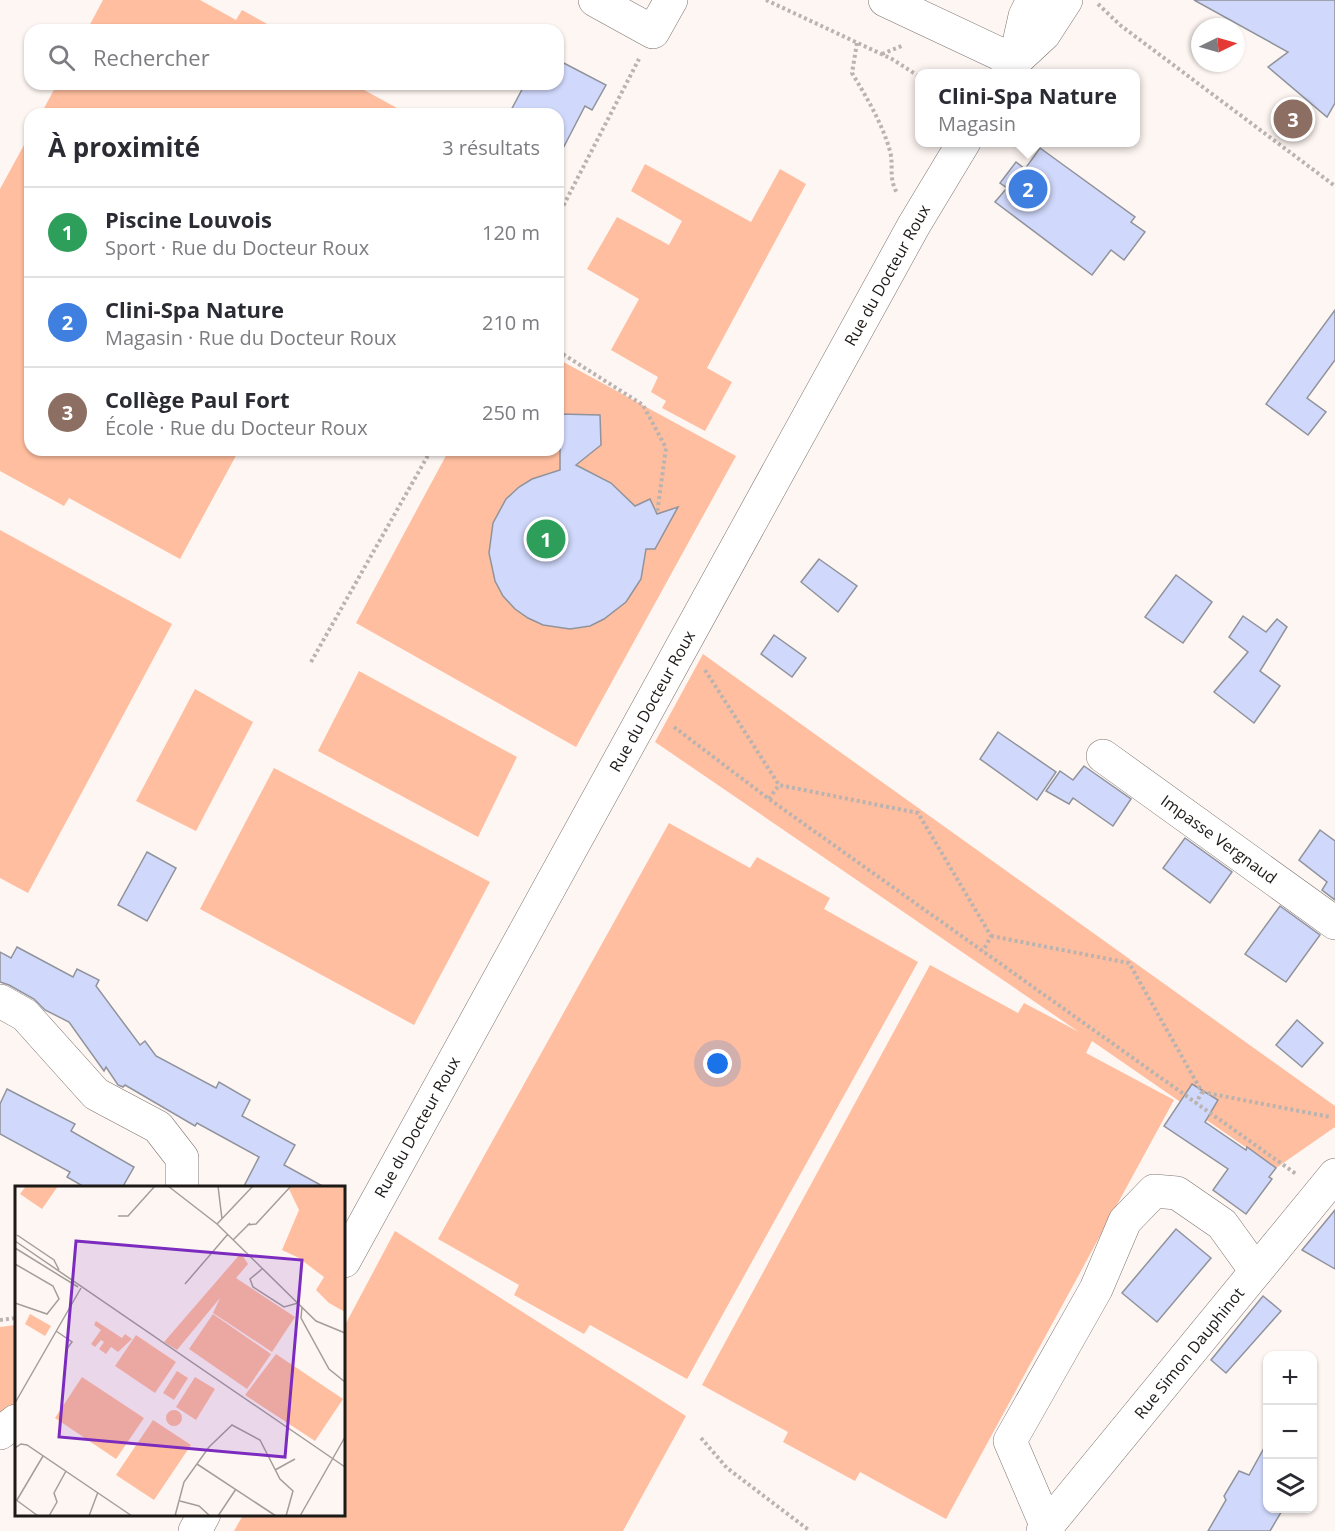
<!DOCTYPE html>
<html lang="fr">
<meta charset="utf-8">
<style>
body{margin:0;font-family:"Open Sans",sans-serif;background:#f2f2f3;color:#2b2b33}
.controls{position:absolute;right:18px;bottom:18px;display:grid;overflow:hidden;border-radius:12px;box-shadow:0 2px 4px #0004}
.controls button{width:54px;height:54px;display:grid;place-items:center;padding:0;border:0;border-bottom:2px solid #e1e1e2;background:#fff;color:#2b2b33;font:30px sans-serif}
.compass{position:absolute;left:1191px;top:18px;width:54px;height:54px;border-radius:50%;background:#fff;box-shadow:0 2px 4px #0004;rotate:85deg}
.you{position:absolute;left:718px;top:1064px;width:21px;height:21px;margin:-15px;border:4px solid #fff;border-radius:50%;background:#1a73e8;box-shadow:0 0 0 9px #1a73e833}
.badge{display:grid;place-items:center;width:39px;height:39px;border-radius:50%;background:#0b8043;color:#fff;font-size:20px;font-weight:700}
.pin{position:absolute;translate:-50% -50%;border:3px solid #fff;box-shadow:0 2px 6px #0006}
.popup{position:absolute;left:915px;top:69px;width:225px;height:78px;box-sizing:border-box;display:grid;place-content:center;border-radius:12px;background:#fff;filter:drop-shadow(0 2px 4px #0005);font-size:20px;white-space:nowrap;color:#7c7c81}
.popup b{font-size:22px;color:#2b2b33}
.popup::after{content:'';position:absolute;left:50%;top:100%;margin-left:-12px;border:12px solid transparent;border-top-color:#fff}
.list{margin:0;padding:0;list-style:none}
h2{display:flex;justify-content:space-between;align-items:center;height:78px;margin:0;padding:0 24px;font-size:26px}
h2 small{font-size:20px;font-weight:400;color:#7c7c81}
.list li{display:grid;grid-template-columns:39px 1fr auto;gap:18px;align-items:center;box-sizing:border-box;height:90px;padding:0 24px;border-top:2px solid #e1e1e2}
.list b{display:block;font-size:22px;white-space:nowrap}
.list p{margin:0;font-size:20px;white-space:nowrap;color:#7c7c81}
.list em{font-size:20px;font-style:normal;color:#7c7c81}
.icon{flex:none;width:33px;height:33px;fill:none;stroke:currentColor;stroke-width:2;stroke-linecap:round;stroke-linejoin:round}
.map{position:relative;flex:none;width:1335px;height:1531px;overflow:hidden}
.search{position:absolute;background:#fff;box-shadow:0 2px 4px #0004;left:24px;top:24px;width:540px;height:66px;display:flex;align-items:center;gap:15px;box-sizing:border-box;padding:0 21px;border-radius:18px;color:#7c7c81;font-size:22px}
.panel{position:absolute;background:#fff;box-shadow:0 2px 4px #0004;left:24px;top:108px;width:540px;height:348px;border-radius:18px}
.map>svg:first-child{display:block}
.green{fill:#ffbe9f}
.building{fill:#d0d8fb;stroke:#90939b;stroke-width:1.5}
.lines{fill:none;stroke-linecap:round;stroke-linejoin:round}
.minor-casing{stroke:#7d7470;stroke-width:34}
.path{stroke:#bab3b0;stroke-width:4;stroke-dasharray:3 3;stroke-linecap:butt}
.minor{stroke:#fff;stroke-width:33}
.labels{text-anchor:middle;stroke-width:4.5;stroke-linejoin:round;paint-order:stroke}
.street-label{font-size:16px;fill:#1c1917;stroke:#fff}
.inset-road{fill:none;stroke:#a49e9a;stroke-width:1.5}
.view{fill:#7b2cbf;fill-opacity:0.15;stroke:#7b2cbf;stroke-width:3}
.inset-edge{fill:none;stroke:#1c1917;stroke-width:3}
</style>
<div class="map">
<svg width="1335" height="1531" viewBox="0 0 1335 1531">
<rect width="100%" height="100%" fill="#fef6f2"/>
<g class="green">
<path d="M103 0H200L236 20 242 10 278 30H87Z"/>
<path d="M57 84H353L408 114H41Z"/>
<path d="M30 134V450H239L180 559 69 498 64 506 0 471V189Z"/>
<path d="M645 164 751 222 780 169 806 184 707 368 732 382 705 431 662 408 666 401 651 392 658 377 611 350 639 299 587 269 617 217 669 245 682 221 631 191Z"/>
<path d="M558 359 736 456 576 747 356 623 449 450H558Z"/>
<path d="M0 530 172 624 28 893 0 878Z"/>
<path d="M703 654 1335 1106V1127L1276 1168 1092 1041 1086 1053 1174 1100 946 1519 860 1472 855 1481 783 1442 788 1432 702 1385 930 965 1018 1013 1024 1003 1079 1032 655 742Z"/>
<path d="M359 671 517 757 478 837 318 751Z"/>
<path d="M195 689 253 722 196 831 136 801Z"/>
<path d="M274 768 490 882 414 1025 200 909Z"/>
<path d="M669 823 750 868 757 857 830 898 824 909 918 962 687 1379 590 1325 584 1334 514 1295 519 1285 438 1239Z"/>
<path d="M395 1231 686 1416 623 1531H234L243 1515 344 1514V1327Z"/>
<path d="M16 1325V1402L0 1412V1327Z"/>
</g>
<g class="building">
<path d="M1194 0H1335V103L1327 117 1268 67 1288 52Z"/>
<path d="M558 60 606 85 592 110 585 106 558 158V114H509L525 84H558Z"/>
<path d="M1040 148 1135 217 1131 222 1145 232 1124 260 1111 250 1092 275 995 202 1007 188 1000 183 1016 162 1025 169Z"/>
<path d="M1335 310V360L1307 398 1326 412 1308 435 1266 404Z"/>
<path d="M560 414 600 415 601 445 576 465 611 483 635 506 650 499 657 514 678 507 655 549H646L641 579 626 602 604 619 590 626 570 629 543 625 528 618 515 609 503 596 495 581 489 553 493 523 506 499 519 487 532 479 560 470Z"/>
<path d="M819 559 857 586 838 612 801 582Z"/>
<path d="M1176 575 1212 602 1183 643 1145 617Z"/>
<path d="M1243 616 1266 632 1277 619 1287 627 1260 671 1280 686 1254 723 1214 692 1248 652 1229 637Z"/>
<path d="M774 635 806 658 792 677 761 654Z"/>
<path d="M998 732 1056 772 1037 800 980 759Z"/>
<path d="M1084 766 1131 799 1113 826 1073 798 1069 804 1046 791 1060 771 1073 780Z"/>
<path d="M1320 830 1335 841V900L1322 890 1327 882 1299 860Z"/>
<path d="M1185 838 1232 872 1210 903 1163 868Z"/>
<path d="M147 852 176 868 147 921 118 905Z"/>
<path d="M1280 906 1320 935 1286 982 1245 954Z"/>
<path d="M17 947 73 977 77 969 99 980 96 986 140 1045 145 1041 156 1056 216 1088 219 1082 250 1100 242 1116 295 1145 284 1165 326 1188H243L259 1157 197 1123 195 1126 125 1085 123 1087 118 1085 106 1067 104 1071 69 1022 45 1010 34 999 9 985 0 982V952L11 958Z"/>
<path d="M1297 1020 1323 1043 1302 1067 1276 1045Z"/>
<path d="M1192 1084 1218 1100 1205 1122 1246 1150 1247 1147 1276 1168 1269 1177 1272 1179 1246 1214 1213 1190 1228 1169 1164 1126Z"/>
<path d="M7 1089 75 1124 71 1131 134 1167 122 1188H86L67 1177 70 1172 0 1134V1104Z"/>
<path d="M1335 1210V1269L1302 1250Z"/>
<path d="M1176 1229 1211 1258 1157 1322 1122 1293Z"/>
<path d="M1263 1296 1281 1311 1226 1373 1211 1360Z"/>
<path d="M1268 1441V1509H1283L1270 1531H1208L1226 1500 1224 1496 1239 1471 1249 1475Z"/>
</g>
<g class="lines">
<g class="minor-casing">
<g id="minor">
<path d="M595 0 653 32 671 0"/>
<path d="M885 0 1015 61"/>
<path d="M1015 61 1025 16 1033 0"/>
<path d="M1007 74 1015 61 1044 34 1066 0"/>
<path d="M1103 756 1335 923"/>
<path d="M0 1001 25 1015 96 1094 158 1127 182 1158V1188"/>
<path d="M344 1261 914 225 964 142"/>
<path d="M0 1433 16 1421"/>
<path d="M1047 1527 1010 1441 1096 1289 1125 1221 1154 1191 1177 1193 1222 1224 1256 1271"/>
<path d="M195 1531 204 1514"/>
<path d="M1043 1531 1335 1175"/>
</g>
</g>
<g class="path">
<path d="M766 0 892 59 920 77"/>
<path d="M1098 4 1120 25 1335 186"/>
<path d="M857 43 852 73C867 98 882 123 890 151 894 166 888 177 897 193"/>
<path d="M882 54 904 45"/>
<path d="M558 216 639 59"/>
<path d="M558 351 643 405 666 448 657 514"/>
<path d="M311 662 431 450"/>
<path d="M705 670 779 785 918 813 991 936 983 951"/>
<path d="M674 727 769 799 1296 1174"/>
<path d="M769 799 779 785"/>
<path d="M991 936 1129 963 1202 1092 1196 1103"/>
<path d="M1202 1092 1330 1117"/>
<path d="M0 1320 16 1318"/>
<path d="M701 1438 727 1468 810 1531"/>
</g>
<use href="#minor" class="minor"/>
</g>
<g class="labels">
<g class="street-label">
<text transform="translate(887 275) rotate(-61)" y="6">Rue du Docteur Roux</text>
<text transform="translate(652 701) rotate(-61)" y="6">Rue du Docteur Roux</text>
<text transform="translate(1219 839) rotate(36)" y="6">Impasse Vergnaud</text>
<text transform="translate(417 1127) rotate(-61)" y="6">Rue du Docteur Roux</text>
<text transform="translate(1189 1353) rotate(-51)" y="6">Rue Simon Dauphinot</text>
</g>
</g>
<g transform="translate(15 1186)">
<rect width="330" height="330" fill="#fef6f2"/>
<path d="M11 0H43L27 23 5 8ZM277 0H330V126L314 117 301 104 309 91 284 72 267 64 284 24 274 3ZM226 67 233 78 221 92 280 131 257 166 198 127 205 112 162 164 149 156ZM15 128 36 140 30 150 10 138ZM198 128 256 168 232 203 174 163ZM81 135 107 152 110 148 117 153 103 166 96 161 91 168 84 163 89 156 86 154 80 161 76 158 86 144 79 139ZM121 149 161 176 140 207 100 180ZM261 168 328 213 300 255 230 209ZM162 185 173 192 159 214 148 207ZM67 191 129 232 101 273 40 232ZM180 191 200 203 181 234 161 221ZM151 232a8 8 0 1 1 16 0a8 8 0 1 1-16 0ZM138 234 176 259 139 314 101 289Z" fill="#ffbe9f"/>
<path class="inset-road" d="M153 0 202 38 301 135 330 147M203 0 207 33M103 30H113L140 0M202 38 238 0M232 39 241 38 276 0M2 49 39 74 44 84M218 54 235 37M0 55 330 281M0 62 63 101M0 78 38 100 44 113 32 128 0 117M247 83 235 93 238 101 269 121 283 117M170 98 213 48M287 121 286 132 314 183 330 196M41 145 57 156 51 164M0 217 66 102M0 262 6 258 12 259 117 330M182 278 261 330M260 284 280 273M0 313 23 330M2 314 28 270M165 315 184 320 195 330M34 330 42 316 39 307 51 285M74 330 83 306M160 330 169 296 194 261 217 239 245 254 265 293 278 305 271 330M203 330 221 303M285 330 330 251"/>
<path class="view" d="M61 55 287 74 270 271 44 251Z"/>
<rect width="330" height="330" class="inset-edge"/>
</g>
</svg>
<div class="controls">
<button>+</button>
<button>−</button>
<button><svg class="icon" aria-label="layers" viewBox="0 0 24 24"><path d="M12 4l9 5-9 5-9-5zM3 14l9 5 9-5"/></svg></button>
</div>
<svg class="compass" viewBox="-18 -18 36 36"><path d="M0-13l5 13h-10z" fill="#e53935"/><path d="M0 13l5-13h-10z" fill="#7c7c81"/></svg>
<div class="you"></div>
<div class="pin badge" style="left:546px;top:539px;background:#2e9e5b">1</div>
<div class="pin badge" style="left:1028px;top:189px;background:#3f7fe0">2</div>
<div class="popup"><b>Clini-Spa Nature</b>Magasin</div>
<div class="pin badge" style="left:1293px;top:119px;background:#8d6e63">3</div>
<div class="search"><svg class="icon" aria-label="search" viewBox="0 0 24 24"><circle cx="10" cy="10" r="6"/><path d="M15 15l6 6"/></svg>Rechercher</div>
<section class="panel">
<h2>À proximité<small>3 résultats</small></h2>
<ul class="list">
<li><span class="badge" style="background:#2e9e5b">1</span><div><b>Piscine Louvois</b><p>Sport · Rue du Docteur Roux</p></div><em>120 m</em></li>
<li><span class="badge" style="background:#3f7fe0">2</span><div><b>Clini-Spa Nature</b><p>Magasin · Rue du Docteur Roux</p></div><em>210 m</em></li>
<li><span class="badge" style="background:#8d6e63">3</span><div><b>Collège Paul Fort</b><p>École · Rue du Docteur Roux</p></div><em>250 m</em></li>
</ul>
</section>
</div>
